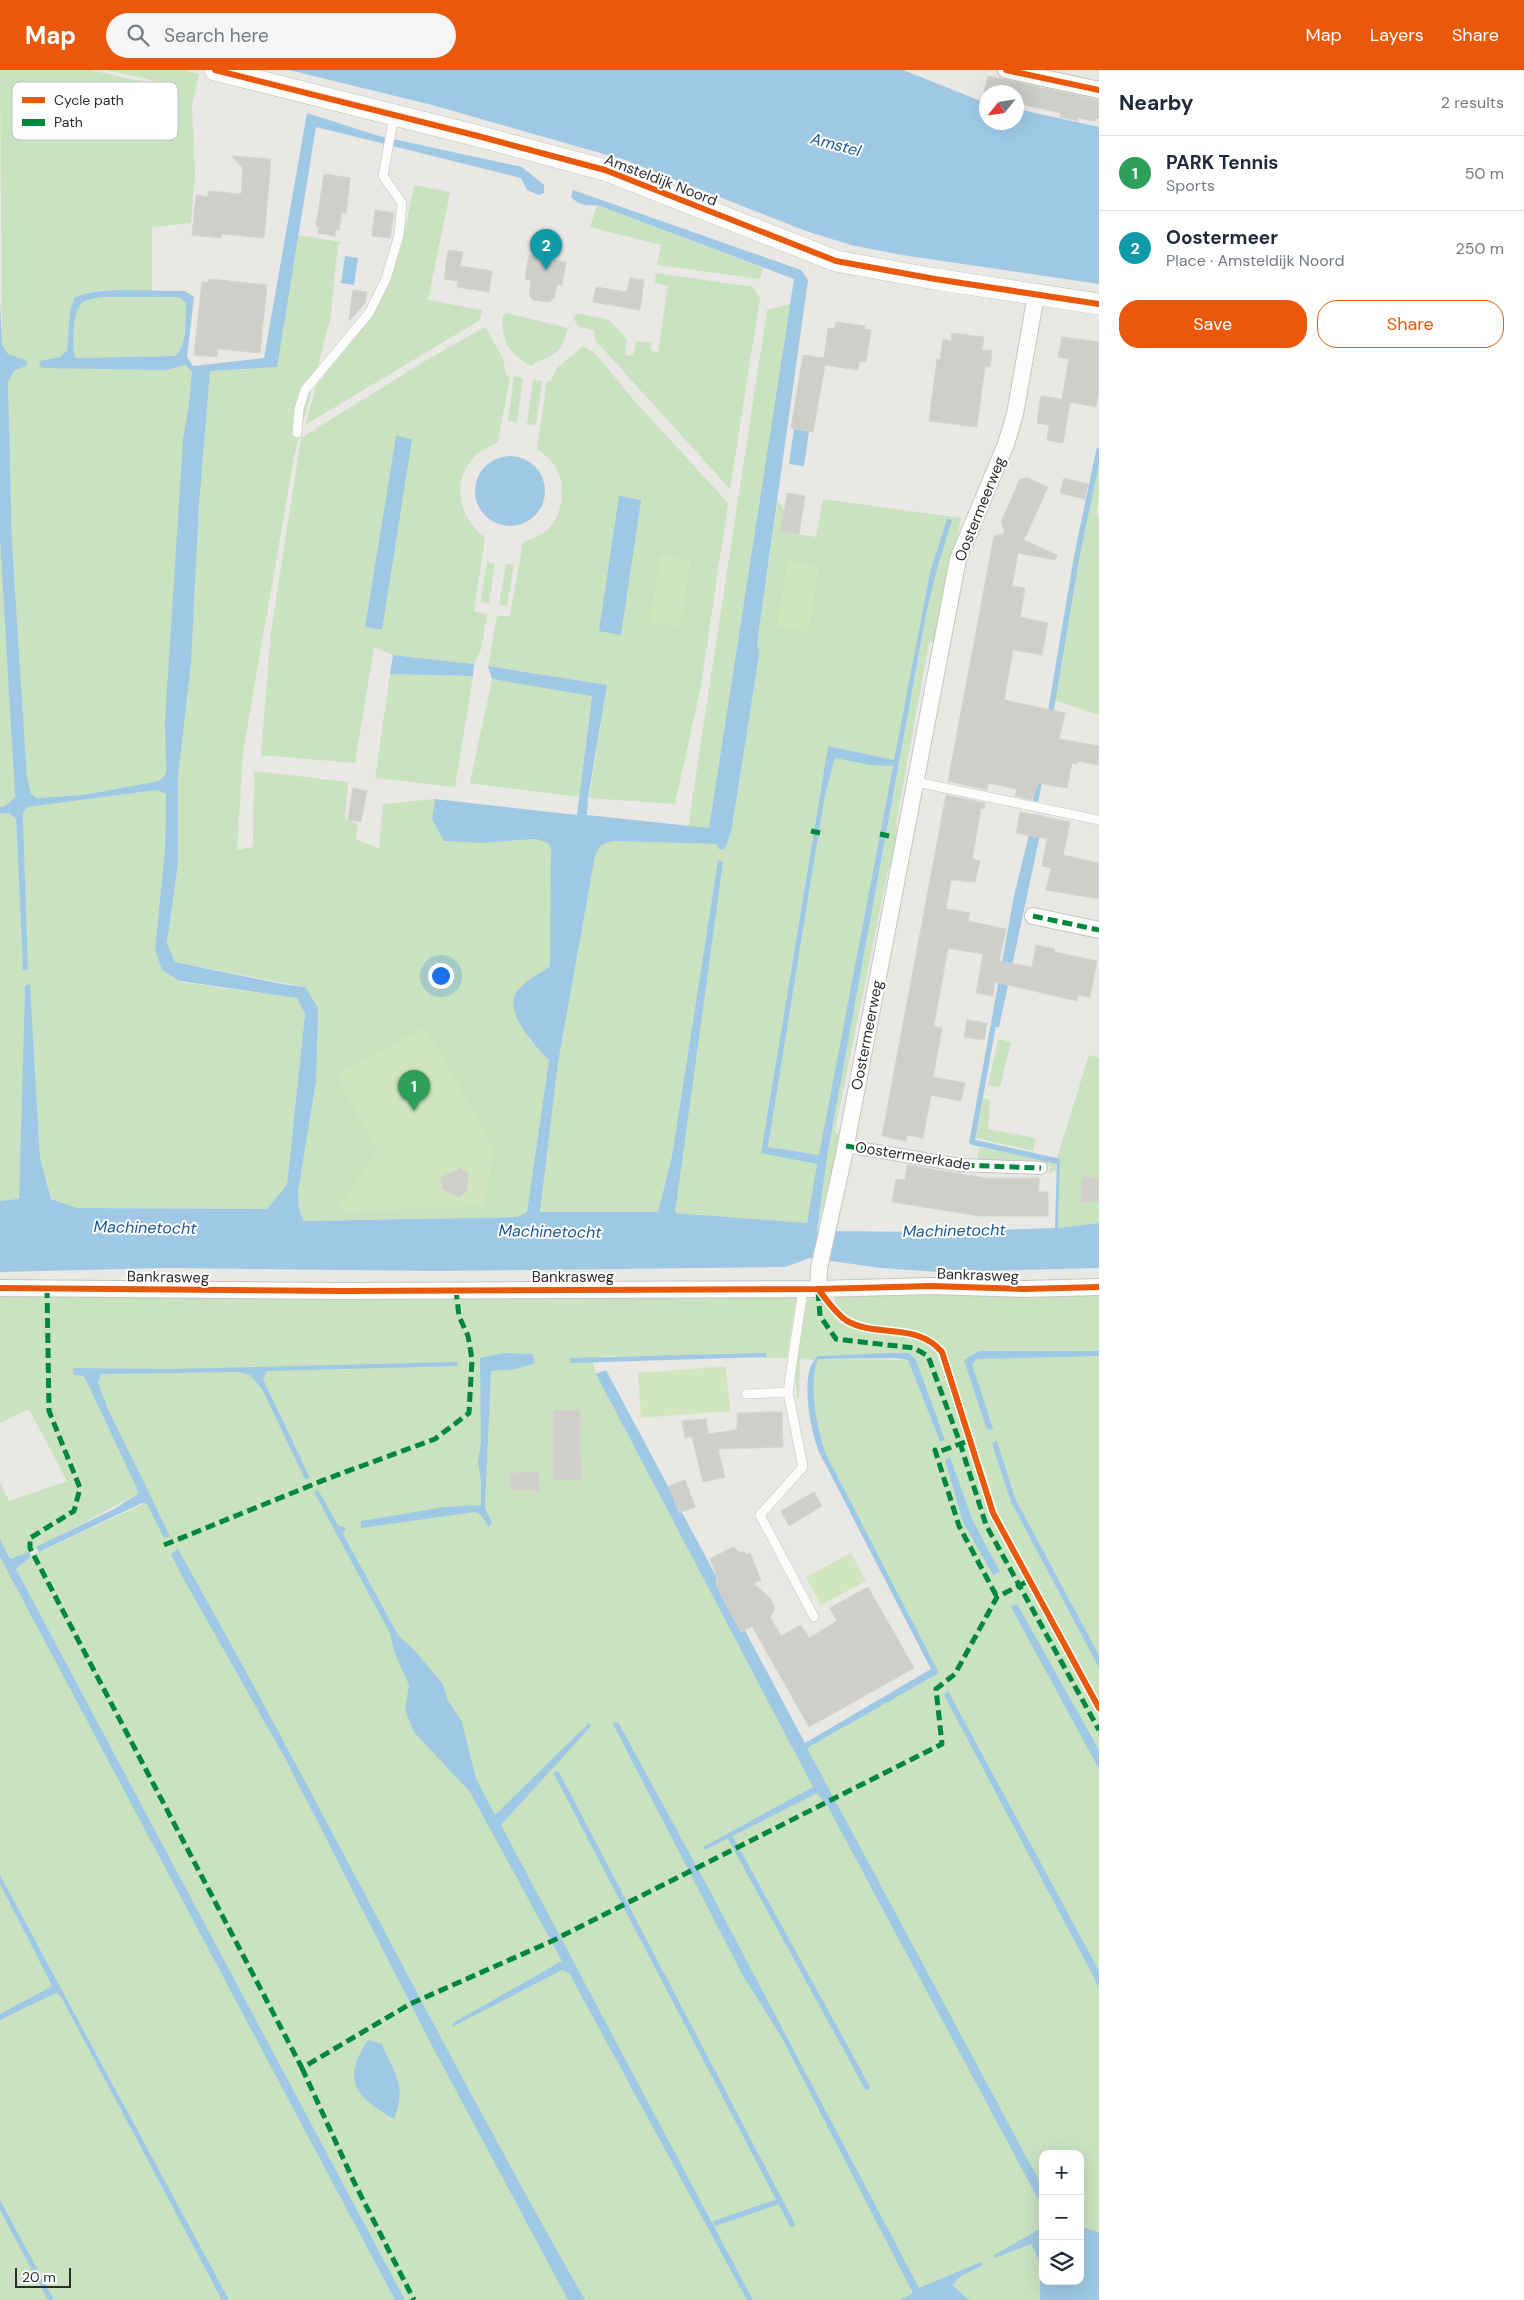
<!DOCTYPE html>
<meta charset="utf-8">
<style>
body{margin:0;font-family:"DM Sans",sans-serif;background:#f6f6f7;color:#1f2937}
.controls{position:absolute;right:15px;bottom:15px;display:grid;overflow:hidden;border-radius:10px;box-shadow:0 5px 20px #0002}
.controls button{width:45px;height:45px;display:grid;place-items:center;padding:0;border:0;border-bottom:1px solid #e0e1e3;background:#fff;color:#1f2937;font:25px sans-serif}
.compass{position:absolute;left:979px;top:15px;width:45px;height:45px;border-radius:50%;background:#fff;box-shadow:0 5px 20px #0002;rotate:240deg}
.scale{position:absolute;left:15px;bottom:12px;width:56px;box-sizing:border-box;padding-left:5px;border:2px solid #2d2d2d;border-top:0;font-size:14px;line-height:18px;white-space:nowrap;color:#2d2d2d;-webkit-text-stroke:4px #fff;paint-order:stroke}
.you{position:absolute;left:440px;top:905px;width:18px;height:18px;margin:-12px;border:4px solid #fff;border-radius:50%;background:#1a73e8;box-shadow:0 0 0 8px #1a73e833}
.badge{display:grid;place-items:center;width:32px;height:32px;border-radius:50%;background:#ea580c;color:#fff;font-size:16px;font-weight:700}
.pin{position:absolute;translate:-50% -41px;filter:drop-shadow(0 1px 2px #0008)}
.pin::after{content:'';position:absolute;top:26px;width:18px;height:15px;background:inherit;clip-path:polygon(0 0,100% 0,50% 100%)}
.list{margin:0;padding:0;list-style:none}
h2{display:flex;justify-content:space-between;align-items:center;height:65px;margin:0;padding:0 20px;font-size:21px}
h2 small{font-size:16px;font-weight:400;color:#747a83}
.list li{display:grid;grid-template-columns:32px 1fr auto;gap:15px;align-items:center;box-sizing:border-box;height:75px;padding:0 20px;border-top:1px solid #e0e1e3}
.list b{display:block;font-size:19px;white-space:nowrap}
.list p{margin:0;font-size:16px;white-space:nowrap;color:#747a83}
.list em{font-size:16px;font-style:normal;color:#747a83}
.actions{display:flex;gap:10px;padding:15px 20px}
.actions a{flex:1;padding:11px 0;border:1px solid #ea580c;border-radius:20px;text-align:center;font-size:18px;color:#ea580c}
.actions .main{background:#ea580c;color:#fff}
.icon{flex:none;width:28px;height:28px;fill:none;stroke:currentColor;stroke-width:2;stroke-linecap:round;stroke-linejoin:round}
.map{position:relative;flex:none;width:1099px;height:2230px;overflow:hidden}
header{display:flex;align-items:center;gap:30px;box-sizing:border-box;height:70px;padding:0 25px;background:#ea580c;color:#fff}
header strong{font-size:24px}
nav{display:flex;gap:28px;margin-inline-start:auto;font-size:18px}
.search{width:350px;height:45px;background:#f6f6f7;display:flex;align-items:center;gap:12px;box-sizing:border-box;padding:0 18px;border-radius:28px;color:#747a83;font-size:19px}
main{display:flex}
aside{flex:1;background:#fff}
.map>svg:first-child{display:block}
.green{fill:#c9e2c0;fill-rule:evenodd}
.pitch{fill:#d1e6be}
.water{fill:#9ec8e4;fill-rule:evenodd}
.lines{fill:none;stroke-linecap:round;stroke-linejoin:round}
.stream{stroke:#9ec8e4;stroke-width:5.5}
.building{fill:#cfceca;stroke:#d5d3d0}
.service-casing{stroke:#c4c4c3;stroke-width:10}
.pedestrian-casing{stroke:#c4c4c3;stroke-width:14}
.minor-casing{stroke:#c4c4c3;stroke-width:18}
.tertiary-casing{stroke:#c4c4c3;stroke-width:22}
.service{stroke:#fcfcfb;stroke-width:9}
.pedestrian{stroke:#fcfcfb;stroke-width:12}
.minor{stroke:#fcfcfb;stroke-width:16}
.tertiary{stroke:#fcfcfb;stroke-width:21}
.quiet{stroke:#00873e;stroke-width:5;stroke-dasharray:10 5;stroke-linecap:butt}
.cycleway-casing{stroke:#fff;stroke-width:9}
.cycleway{stroke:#e8590c;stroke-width:6}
.labels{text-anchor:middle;stroke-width:4;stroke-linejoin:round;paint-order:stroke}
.street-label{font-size:15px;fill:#2d2d2d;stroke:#fff}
.water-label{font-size:16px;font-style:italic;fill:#1a5793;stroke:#fff}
.key{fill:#fff;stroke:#c0c0c0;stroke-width:1}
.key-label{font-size:14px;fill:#2d2d2d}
</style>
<header>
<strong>Map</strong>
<div class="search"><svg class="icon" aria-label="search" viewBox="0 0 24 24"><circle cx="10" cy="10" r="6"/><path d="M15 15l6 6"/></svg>Search here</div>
<nav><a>Map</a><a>Layers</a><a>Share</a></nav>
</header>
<main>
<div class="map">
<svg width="1099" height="2230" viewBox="0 0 1099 2230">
<rect width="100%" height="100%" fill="#eae8e4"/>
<g class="green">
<path d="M0 0H90L172 18 173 15 106 0H184L199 4 192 36 195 105 191 153 152 157V222C127 221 97 215 74 228L70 242 67 280 60 287 39 291 167 300 186 295 192 302 165 705 159 711 83 725 35 728 31 724 27 707 12 473 8 311 14 301 26 296 8 284 2 273Z"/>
<path d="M414 115 450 122 428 230 482 240 480 250 305 355 316 316 372 246 385 223 402 175Z"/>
<path d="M597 135 763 198 760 209 657 195 661 175 590 157Z"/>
<path d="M298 165 341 172 338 174 330 250 294 387 243 682 237 780 253 777 254 701 348 712 345 749 358 754 356 769 379 779 383 734 435 729 432 749 445 771 483 773 537 769 548 773 551 779 553 795 550 896 517 921 529 969 549 990 527 1142 518 1147 304 1151 299 1139 298 1122 316 1012 305 917 175 892 167 873 178 794V707L191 594 199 435 210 301 276 297Z"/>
<path d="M656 203 753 217 760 228 730 419 595 270 594 260 579 257 573 248 578 243 609 250 627 269 625 285 633 286 636 271 651 273V281L658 282 668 216 655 213Z"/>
<path d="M104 227H179L186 233C185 249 188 274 175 286L75 288C72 278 73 241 81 234 86 229 97 228 104 227Z"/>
<path d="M790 234 709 758 688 757 767 240Z"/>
<path d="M507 243 568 258C560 288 553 282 531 296 509 283 501 272 503 246Z"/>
<path d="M485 257 503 288 506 305 510 306 498 372C490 377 482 379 475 386 450 412 459 448 485 468L474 541 487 545 481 579 474 594 393 585 374 577 355 693 261 685 271 562 301 368 430 288ZM396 367 382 559 381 560 365 557Z"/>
<path d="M583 276 594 282 632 328 728 433 701 616 675 734 589 728 607 615 488 596 497 546H510L523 472C531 469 540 466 547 460 565 444 567 410 552 392 548 387 542 383 537 379L547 311H551L556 299Z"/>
<path d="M514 306 523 308 517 352 508 351Z"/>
<path d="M533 310 542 311 536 355 527 354Z"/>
<path d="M1099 385V427L1096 444 1099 448V645L1051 629 1077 485Z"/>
<path d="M823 429 961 448 935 571 929 573 896 754 899 760 893 801 888 800 835 1061 842 1068 835 1088 817 1161 827 1087 926 545 947 449 930 502 894 690 828 676 761 1082 817 1094 807 1153 675 1143 718 790 672 1086 658 1142H540L558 993 594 786 600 776 612 771 717 774 724 780 731 763 760 579 757 578 759 560 778 430 798 464 816 467Z"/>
<path d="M0 469 15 727 5 736 0 737Z"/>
<path d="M487 492 495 493 489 533 481 532Z"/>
<path d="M506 494 514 495 507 536 499 534Z"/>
<path d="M390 604 473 606 455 717 375 708Z"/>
<path d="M492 609 592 625 579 727 470 713Z"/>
<path d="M835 687 870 695H893L820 1085 768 1077 812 804 825 725Z"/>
<path d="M157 720 166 724 165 781 155 879 180 912 297 928 305 943 287 1115 267 1139 77 1138 51 1129 40 1088 30 914 25 916 19 1130 0 1131V744L8 743 16 748 23 900H28L23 744 27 737Z"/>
<path d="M998 969 1011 972 1000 1017 988 1015Z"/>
<path d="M1089 985 1099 988V1153L1058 1158 1060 1090 1057 1088Z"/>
<path d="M983 1028 990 1030 988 1059 1036 1068 1033 1081 976 1068Z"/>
<path d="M979 1077 1056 1093V1100L1049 1103 1050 1096 977 1093Z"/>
<path d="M1099 1224V1585L1015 1428 997 1371 993 1373 1011 1432 1099 1598V1630L999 1444 945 1280C940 1275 934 1268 928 1265 901 1255 839 1260 834 1226Z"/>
<path d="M0 1226 282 1229 796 1228 787 1288 603 1286 577 1292 592 1291 596 1304 797 1686 807 1678 939 1603 825 1382C817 1355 808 1315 818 1289L908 1290 940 1372 909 1283 818 1286 813 1290 800 1288 799 1328H797L794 1289 808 1229 823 1226 831 1243 840 1253 856 1258 919 1269 934 1278 945 1305 988 1438 1099 1647V2230H405L16 1499 31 1486 152 1430 108 1339 98 1313 101 1304 174 1299 74 1298 75 1305 84 1306 139 1423 29 1482 10 1489 0 1469V1412L9 1431 67 1411 29 1339 0 1353ZM483 1294 491 1300 485 1438ZM950 1387 973 1451 999 1502 963 1451ZM1043 2084H1080V2211H1043Z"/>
<path d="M0 1487 9 1501 395 2230H52L0 2132V1950L56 1923 61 1927 181 2153 125 2036 0 1805Z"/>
<path d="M0 1814 52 1916 0 1944Z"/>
<path d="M0 2139 49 2230H0Z"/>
</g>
<g class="pitch">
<path d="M660 485 691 490 680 557 650 552Z"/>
<path d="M788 491 819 496 808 562 777 557Z"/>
<path d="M425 957 494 1078 484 1136 343 1142 338 1137 377 1081 336 1005Z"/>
<path d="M726 1296 730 1341 641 1348 638 1303Z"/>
<path d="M851 1483 866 1511 821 1535 806 1507Z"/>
</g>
<g class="water">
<path d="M289 0H903L986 33V52H1016L1017 39 1099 57V214L902 185 851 175 806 161 625 90 432 35Z"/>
<path d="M307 43 379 66 522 97 544 115V123L539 125 527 120 521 108 316 57 277 297 210 301 199 435 191 594 178 707V794L167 873 175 892 282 914 305 917 318 938 316 1012 298 1122 299 1139 304 1151 518 1147 527 1142 549 990C535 976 501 940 518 920 526 910 540 904 550 896L551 779 548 773 536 769 483 773 444 771 432 749 435 729 577 745 592 626 492 609 488 596 607 615 588 728 587 745 709 758 794 209 597 135C586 136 579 135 571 127L573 120 801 200 808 210 759 560 757 578 760 579 731 763 724 780 719 779 717 774 612 771 600 776 595 785 558 993 540 1142H658L672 1086 718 790 723 792 675 1143 807 1153 817 1094 761 1083 828 676 894 690 930 502 947 449 952 450 937 499 926 545 827 1087 817 1161 941 1162 1055 1158 1057 1088 1060 1090 1058 1158 1099 1153V1198L939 1202 881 1198 810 1188 785 1197 435 1201 165 1198 0 1202V1131L19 1129 25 916 30 914 40 1088 51 1129 77 1138 267 1139 287 1115 305 944 297 928 180 911 162 900 155 879 165 781 166 724 157 720 27 737 23 744 28 900H23L16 748 8 743 0 744V737L5 736 15 727 0 469V229L2 274 8 284 27 291 26 296 14 301 8 312 12 473 27 707 31 724 36 728 83 725 159 711 165 705 166 701 165 651 183 370 189 334 192 302 186 295 167 300 41 298 39 291 60 287 67 280 70 242 74 228C97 215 155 222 185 221L194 227 187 287 193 296 264 288ZM104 227H179L186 233C185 249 188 274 175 286L75 288C72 278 73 241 81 234 86 229 97 228 104 227ZM835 688 870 695 893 696 819 1085 768 1077 812 804 825 725Z"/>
<path d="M345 186 358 188 354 215 341 213Z"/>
<path d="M794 359 809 361 804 396 789 394Z"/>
<path d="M396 366 412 369 382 560 365 557Z"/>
<circle cx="510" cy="421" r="35"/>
<path d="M619 426 641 430 621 565 599 561Z"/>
<path d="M393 585 474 594 473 606 390 604Z"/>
<path d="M1034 744 1044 746 999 957H993L991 953 1014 826Z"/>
<path d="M979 1281H1099V1286L977 1289 972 1294 993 1359 987 1360 964 1290Z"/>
<path d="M504 1283 533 1284 534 1294 516 1299 491 1301 485 1438 492 1452 489 1457 481 1445 475 1442 361 1458V1451L444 1437 481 1435V1411L478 1393 481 1372 480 1288Z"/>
<path d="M766 1283V1287L571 1293 570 1288Z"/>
<path d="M890 1283H909L916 1290 945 1370 940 1372 908 1290 896 1288 818 1289C808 1315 817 1355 825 1382L939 1603 807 1678 1043 2118V2138L828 1737 817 1723 705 1780 703 1777 813 1717 596 1304 606 1300 805 1673 931 1599 819 1382C811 1362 798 1301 818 1286Z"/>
<path d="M457 1292 458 1296 267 1301 263 1309 310 1408 305 1409 262 1319 250 1305 238 1302 101 1304 98 1313 108 1339 170 1466 164 1468 147 1434 142 1433 39 1482 36 1477 114 1439 139 1423 84 1306 74 1305 73 1298 174 1299Z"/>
<path d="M997 1371 1015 1428 1099 1585V1598L1011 1432 992 1373Z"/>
<path d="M950 1387 973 1451 1000 1502 993 1505 963 1452 945 1390Z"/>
<path d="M318 1420 338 1455 346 1458 343 1464 398 1565 415 1581 443 1614 448 1631 462 1652 476 1709 495 1745 589 1653 591 1656 501 1755 753 2230H747L569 1903 562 1900 452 1957 453 1953 562 1891 470 1722 414 1662 405 1640 409 1615 394 1581 390 1563 314 1422Z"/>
<path d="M0 1469 10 1489 29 1482 31 1486 16 1499 405 2230H395L0 1487Z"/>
<path d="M178 1479C318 1727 444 1983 585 2230H568L429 1970 285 1688 183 1508 171 1484Z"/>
<path d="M1017 1534 1099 1680V1699L1011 1537Z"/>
<path d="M948 1621 1099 1901V1917L944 1625Z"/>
<path d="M618 1652 711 1823 919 2218 981 2192 983 2195 961 2206 952 2215 969 2230H900L913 2223 782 1968 742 1904 613 1654Z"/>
<path d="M0 1805 229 2230H222L61 1927 56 1923 0 1950V1944L52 1916 0 1814Z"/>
<path d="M368 1970 382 1974C394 2004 408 2016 394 2049 357 2027 340 2012 368 1970Z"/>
<path d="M0 2130 54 2230H48L0 2140Z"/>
<path d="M1080 2156 1099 2163V2230H1040V2192L1031 2174 995 2188 994 2185 1043 2157V2211H1080Z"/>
</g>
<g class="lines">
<g class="stream">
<path d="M1050 646 1077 485 1099 380"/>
<path d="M1036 729 1040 707"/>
<path d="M993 957 972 1072 1057 1091"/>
<path d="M557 1704 780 2131"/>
<path d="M730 1767 867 2017"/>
<path d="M716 2153 780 2131 792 2154"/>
</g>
</g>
<g class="building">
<path d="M988 6 1099 30V49L1095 48V51L1078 48V51L1060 47 1061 43 1016 33V22H984Z"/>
<path d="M232 86 271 89 264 168 222 164 221 168 192 165 196 125 208 127V121L241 124 243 99Z"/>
<path d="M324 104 350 108 346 143 342 142 339 160H335V166L318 163 319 157 316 156Z"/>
<path d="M375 140 394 143 390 168 372 166Z"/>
<path d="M448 180 463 182 460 196 492 201 489 222 457 217 458 211 444 209Z"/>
<path d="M529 185 566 192 562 215 557 214 554 228 549 232 533 230 529 224 531 210 525 209Z"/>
<path d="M630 208 644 210 640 240 593 232 596 217 627 222Z"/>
<path d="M209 209 267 215 260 283 218 279 217 287 194 285 202 212H209Z"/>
<path d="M353 220 367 222 365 233 349 251Z"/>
<path d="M836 252 865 256 864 259 871 260 866 292 859 291 858 300 825 295 813 362 791 358 803 285 824 288 828 258 834 259Z"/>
<path d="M952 263 984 267 982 280 992 281 990 297 985 296 977 357 929 351 937 289 940 290 943 269 951 271Z"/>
<path d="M1062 267 1099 272V320L1096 337 1070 332 1063 373 1047 370 1049 355 1037 353 1041 326 1062 329 1069 289 1058 287Z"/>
<path d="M1028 408 1048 417 1024 470 1057 485 1055 490 1018 483 1012 516 1025 518 1020 547 1048 553 1042 585 1013 580 1004 630 1065 643 1059 669 1099 676V695L1078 691 1077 694 1072 693 1067 718 1038 713 1032 730 1015 726 1017 719 988 713 987 720 948 711 994 466 1005 463 1001 452 1020 409Z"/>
<path d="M1064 408 1088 414 1085 429 1060 423Z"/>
<path d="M787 423 805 426 799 464 781 461Z"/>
<path d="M353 718 367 721 361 752 348 750Z"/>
<path d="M946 725 985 733 984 739 981 738 972 789 980 791 975 812 951 810 946 839 970 843 968 851 1006 859 999 891 1032 897 1036 875 1055 879 1054 882 1097 891 1090 927 1078 925 1077 931 995 912 993 926 976 923 983 884 948 878 934 956 942 958 933 1007 965 1013 961 1031 931 1025 923 1068 907 1065 906 1071 882 1066Z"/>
<path d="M1020 742 1070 752 1063 785 1099 793V829L1046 820 1051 798 1042 796 1047 769 1016 763Z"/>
<path d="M967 950 987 953 984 970 964 967Z"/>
<path d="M907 1095 985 1108H1039V1122H1048V1146H980L892 1132 896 1109 905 1110Z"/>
<path d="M461 1098 469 1105 465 1123 459 1127 442 1119 440 1108Z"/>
<path d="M1082 1107 1099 1108V1132L1081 1131Z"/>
<path d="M553 1340H580L581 1410H553Z"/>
<path d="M770 1342H782L783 1377 718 1379 725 1407 703 1412 692 1367 685 1368 682 1351 706 1349 708 1364 737 1360V1343Z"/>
<path d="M538 1402 540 1420H511V1403Z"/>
<path d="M685 1410 695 1437 679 1443 669 1416Z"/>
<path d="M814 1422 822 1436 789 1456 781 1441Z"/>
<path d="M733 1477 741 1483 744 1481 746 1485 750 1483 761 1510 753 1513 771 1529 775 1539 770 1547 781 1566 801 1555 809 1568 837 1551 830 1538 868 1517 914 1598 809 1657 752 1556 741 1562 723 1529 715 1511 718 1509 710 1489Z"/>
</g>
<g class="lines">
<g class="service-casing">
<g id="service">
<path d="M297 363 299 339 305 320 369 243 386 209 399 165 402 133 383 106 394 45"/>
<path d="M916 712 1099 750"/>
<path d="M788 1322 803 1219"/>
<path d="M746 1324 788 1322 803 1397 760 1445 814 1547"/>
</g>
</g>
<g class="pedestrian-casing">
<path id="pedestrian" d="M846 1076 960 1095 1041 1098"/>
</g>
<g class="minor-casing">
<g id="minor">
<path d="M1006 0 1099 20"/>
<path d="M1033 846 1099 860"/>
<path d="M0 1218 342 1221 818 1219 931 1216 1024 1219 1099 1217"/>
<path d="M818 1219 819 1198 844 1085 958 489 1006 374 1015 344 1036 225"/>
</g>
</g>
<g class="tertiary-casing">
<path id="tertiary" d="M215 0 478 66 605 100 836 191 935 209 1099 234"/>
</g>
<use href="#service" class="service"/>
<use href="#pedestrian" class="pedestrian"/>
<use href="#minor" class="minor"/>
<use href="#tertiary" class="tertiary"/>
<g class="quiet">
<path d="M811 761 820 763"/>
<path d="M880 764 889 766"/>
<path d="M1033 846 1099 860"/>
<path d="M846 1076 960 1095 1041 1098"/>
<path d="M47 1218 49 1341 80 1418 74 1441 30 1468V1478L302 1998 410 1934 552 1871 942 1674 936 1619 955 1604 997 1527 1030 1510"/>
<path d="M818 1221 820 1246 836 1269 914 1278 928 1286 960 1373 986 1455 1099 1660"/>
<path d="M965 1372 941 1381 935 1380 959 1456 997 1527"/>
<path d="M164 1475 329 1408 435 1369 469 1343 472 1289 468 1266 459 1246 456 1220"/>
<path d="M302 1998 354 2112 414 2230"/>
</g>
<g class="cycleway-casing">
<g id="cycleway">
<path d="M215 0 478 66 605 100 836 191 935 209 1099 234"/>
<path d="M1006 0 1099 20"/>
<path d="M0 1218 342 1221 818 1219 931 1216 1024 1219 1099 1217"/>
<path d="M818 1219C827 1230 835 1243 847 1251 878 1268 917 1252 942 1282L993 1443 1099 1638"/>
</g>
</g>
<use href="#cycleway" class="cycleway"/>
</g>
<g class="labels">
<g class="street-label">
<text transform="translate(661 110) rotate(21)" y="5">Amsteldijk Noord</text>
<text transform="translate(980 439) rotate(-68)" y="5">Oostermeerweg</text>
<text transform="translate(867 965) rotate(-79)" y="5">Oostermeerweg</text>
<text transform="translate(913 1086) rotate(9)" y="5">Oostermeerkade</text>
<text transform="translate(978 1205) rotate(2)" y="5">Bankrasweg</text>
<text transform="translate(168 1207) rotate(1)" y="5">Bankrasweg</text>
<text x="573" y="1212">Bankrasweg</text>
</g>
<g class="water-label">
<text transform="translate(836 74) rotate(15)" y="6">Amstel</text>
<text transform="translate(145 1157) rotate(1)" y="6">Machinetocht</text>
<text transform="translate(954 1160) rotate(-1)" y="6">Machinetocht</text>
<text transform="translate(550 1161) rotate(1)" y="6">Machinetocht</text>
</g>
</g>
<rect x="12" y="12" width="166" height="58" rx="8" class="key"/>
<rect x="22" y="27" width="23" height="6" fill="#e8590c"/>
<rect x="22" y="49" width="23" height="7" fill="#00873e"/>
<g class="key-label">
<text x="54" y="35">Cycle path</text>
<text x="54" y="57">Path</text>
</g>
</svg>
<div class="controls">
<button>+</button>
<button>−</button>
<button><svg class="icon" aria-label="layers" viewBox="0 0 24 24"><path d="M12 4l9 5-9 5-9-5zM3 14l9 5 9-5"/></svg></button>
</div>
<svg class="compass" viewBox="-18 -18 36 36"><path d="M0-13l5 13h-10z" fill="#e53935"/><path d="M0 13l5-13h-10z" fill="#747a83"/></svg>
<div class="scale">20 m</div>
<div class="you"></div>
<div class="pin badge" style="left:414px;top:1041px;background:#2e9e5b">1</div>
<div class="pin badge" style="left:546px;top:200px;background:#0f9aa8">2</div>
</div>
<aside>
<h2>Nearby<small>2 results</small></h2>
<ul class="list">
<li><span class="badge" style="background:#2e9e5b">1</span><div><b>PARK Tennis</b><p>Sports</p></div><em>50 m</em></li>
<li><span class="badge" style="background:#0f9aa8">2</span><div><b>Oostermeer</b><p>Place · Amsteldijk Noord</p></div><em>250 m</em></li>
</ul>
<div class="actions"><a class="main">Save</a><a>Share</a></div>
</aside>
</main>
